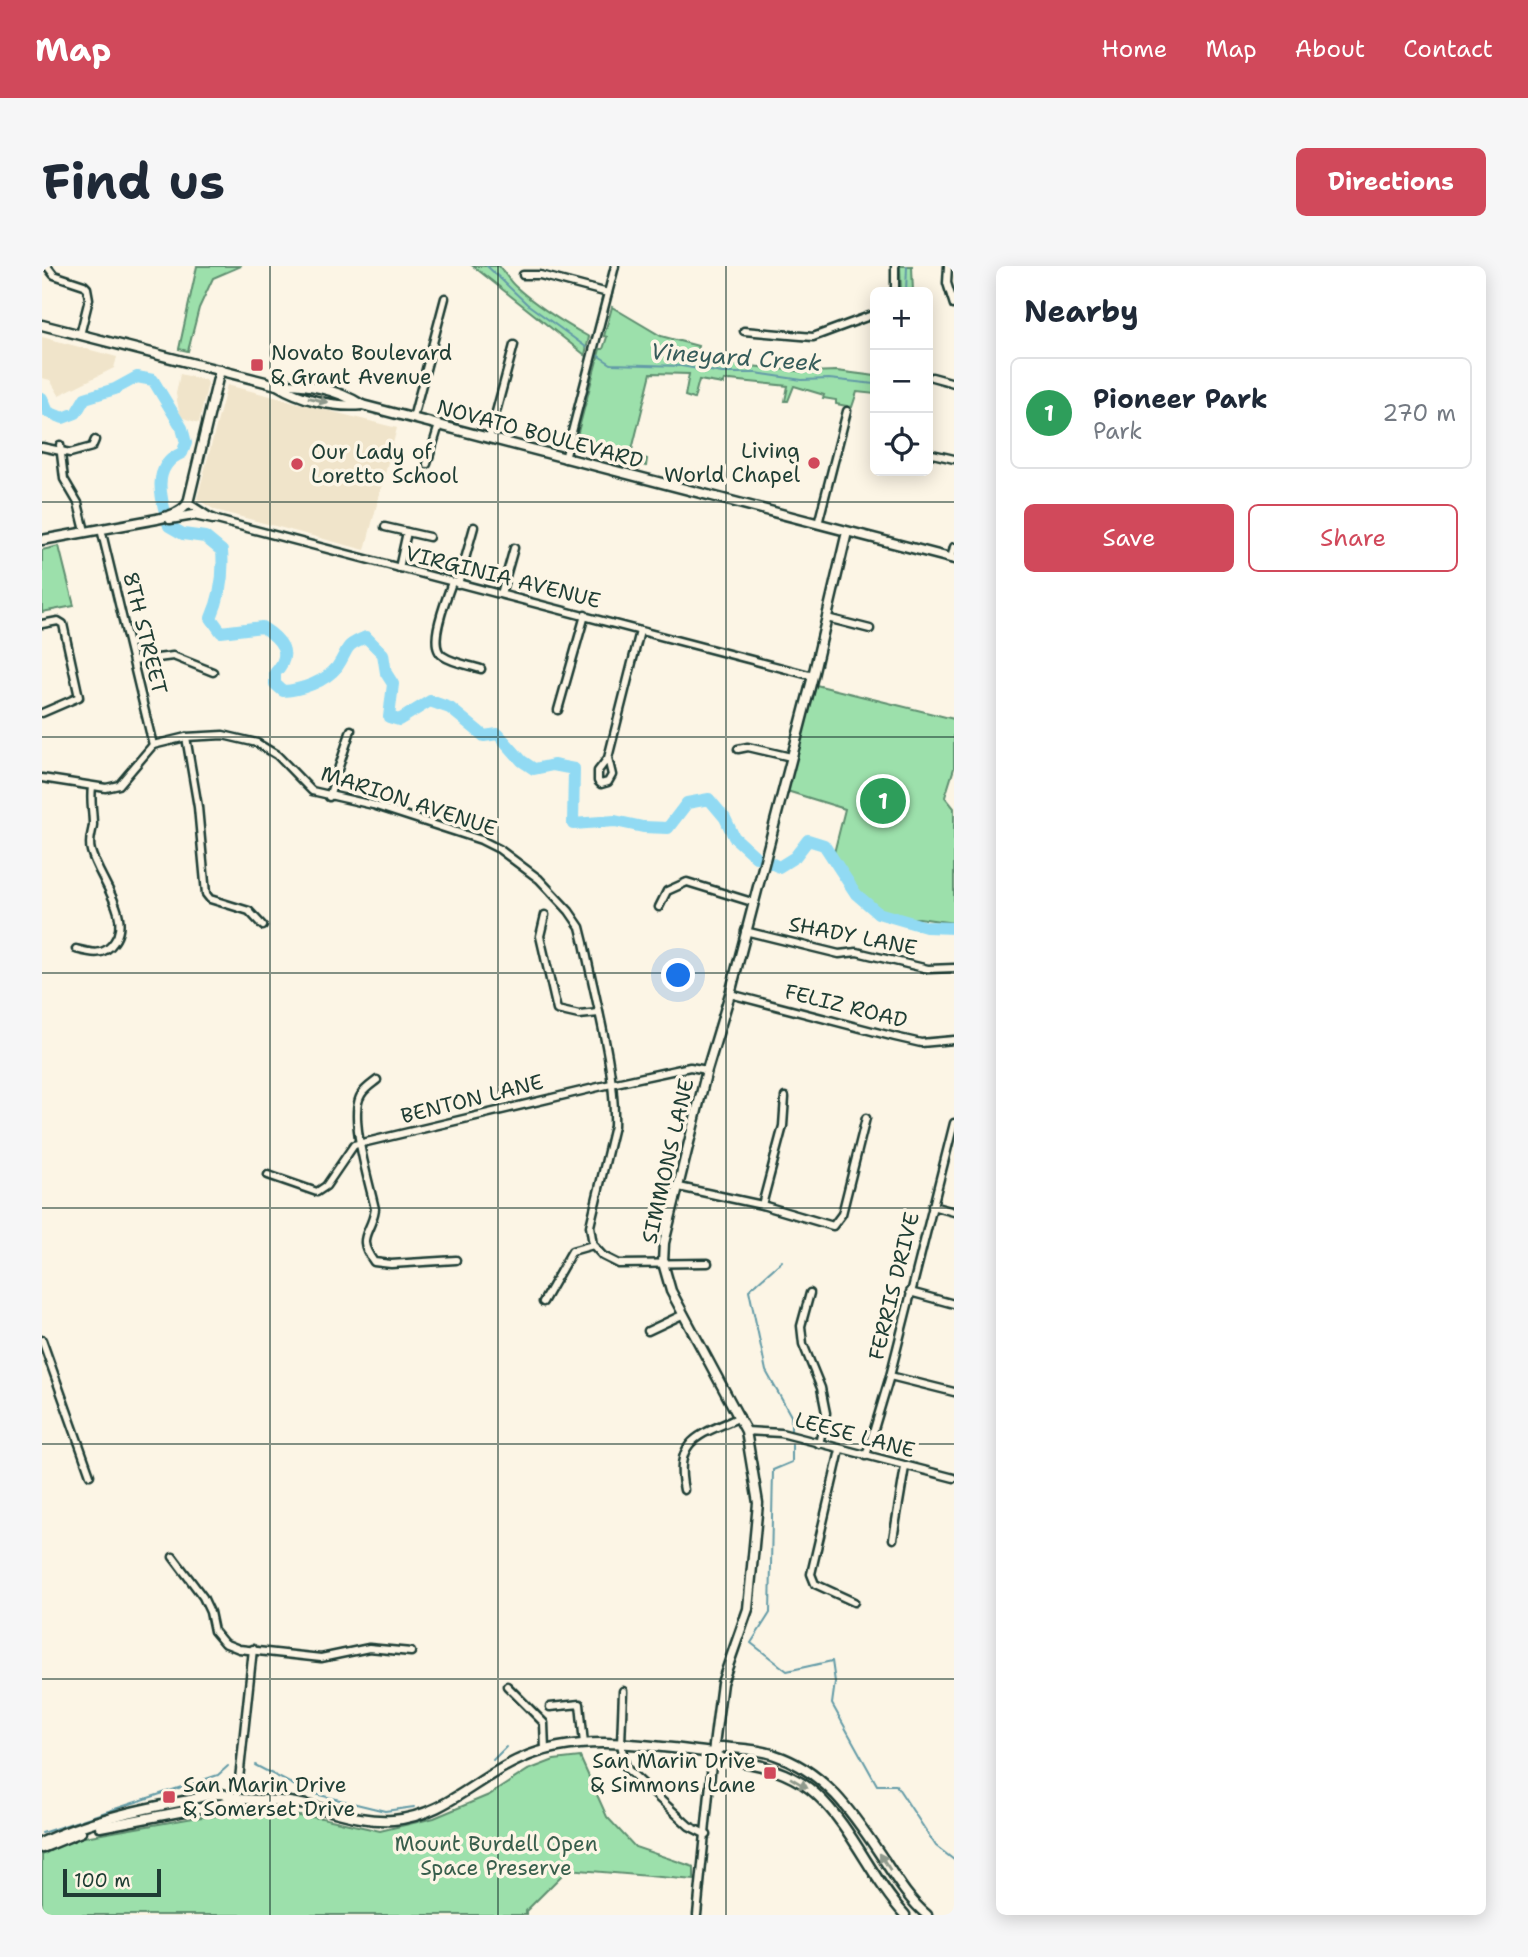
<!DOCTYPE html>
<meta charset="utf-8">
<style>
body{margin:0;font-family:"Shantell Sans",sans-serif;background:#f6f6f7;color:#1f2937}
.controls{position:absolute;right:21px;top:21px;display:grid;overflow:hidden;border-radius:10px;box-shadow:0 4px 18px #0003}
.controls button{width:63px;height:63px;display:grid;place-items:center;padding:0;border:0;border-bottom:2px solid #e0e1e3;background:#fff;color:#1f2937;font:35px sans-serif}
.scale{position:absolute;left:21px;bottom:18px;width:98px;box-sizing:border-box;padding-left:7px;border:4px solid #1f3d34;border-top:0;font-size:19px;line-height:24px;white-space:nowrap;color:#1f3d34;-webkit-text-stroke:5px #fcf5e5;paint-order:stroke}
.you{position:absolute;left:637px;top:710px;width:24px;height:24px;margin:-18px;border:5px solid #fff;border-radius:50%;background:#1a73e8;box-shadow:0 0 0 10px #1a73e833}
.badge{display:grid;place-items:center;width:46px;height:46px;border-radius:50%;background:#d1495b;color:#fff;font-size:23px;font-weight:700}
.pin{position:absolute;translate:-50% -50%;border:4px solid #fff;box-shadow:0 2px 7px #0006}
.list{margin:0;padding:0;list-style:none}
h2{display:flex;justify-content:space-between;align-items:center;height:91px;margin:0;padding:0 28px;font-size:30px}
h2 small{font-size:23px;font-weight:400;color:#747a83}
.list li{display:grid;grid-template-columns:46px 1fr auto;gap:21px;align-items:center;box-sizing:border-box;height:112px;margin:0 14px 14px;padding:0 14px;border:2px solid #e0e1e3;border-radius:10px}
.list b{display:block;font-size:26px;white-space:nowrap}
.list p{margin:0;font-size:23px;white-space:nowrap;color:#747a83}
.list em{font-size:23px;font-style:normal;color:#747a83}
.actions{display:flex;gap:14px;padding:21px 28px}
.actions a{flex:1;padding:16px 0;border:2px solid #d1495b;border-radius:10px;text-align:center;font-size:24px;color:#d1495b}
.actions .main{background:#d1495b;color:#fff}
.icon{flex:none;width:38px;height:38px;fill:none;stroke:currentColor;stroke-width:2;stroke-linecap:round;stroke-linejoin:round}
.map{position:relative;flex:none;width:912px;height:1649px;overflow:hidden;border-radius:10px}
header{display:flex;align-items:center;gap:42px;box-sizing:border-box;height:98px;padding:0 35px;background:#d1495b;color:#fff}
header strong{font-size:33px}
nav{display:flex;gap:38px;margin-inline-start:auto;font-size:24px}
.intro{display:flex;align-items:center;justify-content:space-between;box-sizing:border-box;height:168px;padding:0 42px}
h1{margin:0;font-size:49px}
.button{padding:18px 32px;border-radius:10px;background:#d1495b;color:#fff;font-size:24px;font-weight:700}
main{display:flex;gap:42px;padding:0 42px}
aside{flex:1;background:#fff;border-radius:10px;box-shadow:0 4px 18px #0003}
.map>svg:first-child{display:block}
.built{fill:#f0e4ca}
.green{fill:#9ce0ab;stroke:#5e8e70;stroke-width:2}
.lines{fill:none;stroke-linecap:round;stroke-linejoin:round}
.stream{stroke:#639ba7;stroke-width:2}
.river{stroke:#91daf3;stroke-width:12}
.street-casing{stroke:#1f3d34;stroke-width:11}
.secondary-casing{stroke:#1f3d34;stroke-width:13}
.street{stroke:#fcf5e5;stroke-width:6}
.secondary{stroke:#fcf5e5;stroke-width:8}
.oneway{fill:#8e998c}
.grid{fill:none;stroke:#1f3d34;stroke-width:2;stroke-opacity:0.55}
.poi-dot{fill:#d1495b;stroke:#fcf5e5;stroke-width:2.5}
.labels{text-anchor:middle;stroke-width:7;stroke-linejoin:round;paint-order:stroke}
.poi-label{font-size:21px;fill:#1f3d34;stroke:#fcf5e5;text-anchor:start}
.street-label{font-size:21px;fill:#1f3d34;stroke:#fcf5e5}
.park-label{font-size:21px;fill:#385e4c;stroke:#fcf5e5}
.water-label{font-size:23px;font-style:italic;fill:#365c5a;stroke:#fcf5e5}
</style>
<header>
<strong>Map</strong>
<nav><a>Home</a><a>Map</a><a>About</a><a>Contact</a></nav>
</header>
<div class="intro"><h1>Find us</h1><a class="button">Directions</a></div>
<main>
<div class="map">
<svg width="912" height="1649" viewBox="0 0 912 1649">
<rect width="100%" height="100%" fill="#fcf5e5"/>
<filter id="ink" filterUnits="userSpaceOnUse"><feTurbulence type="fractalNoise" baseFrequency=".0143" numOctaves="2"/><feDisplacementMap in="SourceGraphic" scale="14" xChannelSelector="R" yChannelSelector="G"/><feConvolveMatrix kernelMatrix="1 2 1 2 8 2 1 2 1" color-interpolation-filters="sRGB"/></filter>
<g filter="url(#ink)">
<g class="built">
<path d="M0 71 75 91 72 102 17 129 8 114 0 112Z"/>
<path d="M138 108 163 114 166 117 157 157 138 151 134 128Z"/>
<path d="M185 119 355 162 323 284 173 244 155 233Z"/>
</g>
<g class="green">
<path d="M155 0H199L171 12 157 42 146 85 137 83Z"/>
<path d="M431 0H457C463 7 467 15 474 21 496 41 522 57 547 71L543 89Z"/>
<path d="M858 0H870L871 26H859Z"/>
<path d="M570 41 619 70 656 80 654 87 662 95 765 106 795 105 833 110V128L815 126 810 141 794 138V134L781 132 782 129 752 120 746 135H743L746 120 688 114 682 115 681 118 657 114 652 133 643 130 647 108 609 107 589 188 605 193 604 200 532 181 558 83H561L565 71 562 70Z"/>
<path d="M17 280 32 340 0 346V284Z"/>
<path d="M774 419 912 453V502L903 531 912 542V657L877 652 852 653 830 643 814 620 799 612 790 595 803 543 745 525Z"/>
<path d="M538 1491 565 1551 593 1581 652 1601V1614L526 1603 484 1645V1649H0V1589L31 1573 151 1552 210 1546 280 1552 338 1565 392 1552 447 1529 486 1504 512 1494Z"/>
</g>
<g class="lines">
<g class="stream">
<path d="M445 0 485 38 544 81"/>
<path d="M864 26 865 0"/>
<path d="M555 89 569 98 639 100 680 107H714L760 114 787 113 833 118"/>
<path d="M740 995 707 1024 724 1105 749 1150V1164"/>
<path d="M750 1178V1196L731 1204 728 1347 709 1377 745 1405 790 1395 793 1416 790 1438 835 1519H854L894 1580 912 1594"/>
<path d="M451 1494 464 1481"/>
<path d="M213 1499 265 1526 343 1545 372 1541"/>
<path d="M0 1567 176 1509 186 1500"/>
</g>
<g class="river">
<path d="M0 132 6 146 21 152 34 147 43 132 73 123 95 111 111 114 140 162 144 177 140 187C108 200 119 234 127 260L141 268 163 271 180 285C182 309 179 329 169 352L179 366 220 361C239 373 252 387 233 407V418L241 425C259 424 283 416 295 401 308 382 300 381 324 371L341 388 344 407 351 418 347 451 357 454 388 435 408 442 442 470 456 468 480 495 492 503 511 499 532 503 531 558 573 555 601 561 626 562 645 537 667 533 683 552 692 571 714 591"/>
<path d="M727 596 737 601 753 591 766 574 782 579 814 628 836 647 884 661 912 662"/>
</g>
<g class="street-casing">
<g id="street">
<path d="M5 0 12 9 42 19 45 22 47 33 38 69"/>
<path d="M906 0 905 17 912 39"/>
<path d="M481 9H498L566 27"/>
<path d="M853 26V0"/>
<path d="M702 65 771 71 833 48"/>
<path d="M890 111 912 117"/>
<path d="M371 152 403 32"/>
<path d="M447 172 472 79"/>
<path d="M18 179 22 213 36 237 43 265"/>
<path d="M0 181 28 187 50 181 53 174"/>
<path d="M886 187 912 193"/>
<path d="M523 193 573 0"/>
<path d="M385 198 397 159"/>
<path d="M146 237 171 253 771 410"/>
<path d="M776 258 805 145"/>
<path d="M343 261 365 266"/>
<path d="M59 263 111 479"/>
<path d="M909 293 912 281"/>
<path d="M357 302 365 266 387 271"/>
<path d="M410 316C405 332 384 380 401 390 411 397 427 399 439 403"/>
<path d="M416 318 432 261"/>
<path d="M459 328 472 282"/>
<path d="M785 352 828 363"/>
<path d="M0 358 16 355 21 358 37 431 0 447"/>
<path d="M92 395 131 390 171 406"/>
<path d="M516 444 543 349"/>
<path d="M144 471 156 541 164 628 168 633 207 645 221 660"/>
<path d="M696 483 706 481 749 491"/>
<path d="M566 492 570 509 566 516 559 518 556 515V505L566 492 598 365"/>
<path d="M0 512 64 522 77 519 111 479 144 471 181 469 215 477 235 489 270 525 331 539 439 574 457 583 497 613 527 645 538 661 542 677C553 732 574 805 572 860L548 960 551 979 561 990 577 998 666 997"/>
<path d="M287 531 309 464"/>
<path d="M617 641 625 625 645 616 710 636"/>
<path d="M503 649 498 670 515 744 537 749 557 747"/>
<path d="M703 665 797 688 815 686 886 703 912 702"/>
<path d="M34 683C49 687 62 691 72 676 91 650 56 612 49 585 46 575 50 568 51 559 51 546 48 534 50 521"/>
<path d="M688 728 853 771 879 777 912 774"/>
<path d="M335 814C330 818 322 823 319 829 306 849 328 919 333 943 329 969 313 970 332 996L349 998 414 994"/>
<path d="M226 909 275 926 284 920 312 879 569 818 648 801 665 804"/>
<path d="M637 921 720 939 791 960 800 948 824 852"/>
<path d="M720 939 741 860 743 831"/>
<path d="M890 940 912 946"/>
<path d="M868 1026 912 1038"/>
<path d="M768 1027 759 1060 761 1078 779 1122 784 1147 777 1178"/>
<path d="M501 1036 530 985 551 979"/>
<path d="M606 1065 642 1048"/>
<path d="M0 1074 48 1209"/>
<path d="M848 1110 912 1126"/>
<path d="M704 1165 739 1167 912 1212"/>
<path d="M798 1184 769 1308 773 1318 812 1336"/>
<path d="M824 1190 848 1110 912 857"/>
<path d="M642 1224C631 1172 659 1169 698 1151"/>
<path d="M851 1273 863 1201"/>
<path d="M131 1291 161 1331 168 1346 172 1365 182 1377 197 1383 279 1392 327 1382 369 1386"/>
<path d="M465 1420 502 1457 503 1484"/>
<path d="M581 1425 579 1478 584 1502 647 1560 665 1569"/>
<path d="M508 1441 538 1438 542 1478"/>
<path d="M195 1532 211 1383"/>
<path d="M655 1649 671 1487"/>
</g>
</g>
<g class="secondary-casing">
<g id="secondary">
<path d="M0 59 235 119C258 133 292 142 320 139"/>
<path d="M235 119C262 116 297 124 320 139L912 293"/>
<path d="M128 253 152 249 171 253"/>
<path d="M0 274 115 253C127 250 138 248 146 237L178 104"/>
<path d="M671 1487 680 1417 706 1343 716 1237 704 1165 629 1025 621 997 622 977 665 804 688 728 771 410 805 266"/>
<path d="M671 1487 680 1481C698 1483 717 1483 733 1489 785 1506 813 1551 842 1594 855 1614 867 1634 885 1649"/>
<path d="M58 1561 180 1538 195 1532"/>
<path d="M0 1576C44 1555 95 1544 142 1535 153 1533 167 1528 179 1528 186 1529 192 1532 199 1533 215 1534 231 1534 247 1536 282 1540 315 1557 351 1554 402 1550 434 1512 478 1493 538 1466 609 1480 671 1487 682 1496 693 1494 706 1497 729 1501 757 1512 774 1528 811 1562 829 1612 863 1649"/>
<path d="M0 1582 39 1566"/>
</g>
</g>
<use href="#street" class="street"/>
<use href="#secondary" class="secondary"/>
</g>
<defs><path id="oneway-solid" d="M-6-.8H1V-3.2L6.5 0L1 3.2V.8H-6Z" transform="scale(1.75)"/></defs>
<g class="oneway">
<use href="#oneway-solid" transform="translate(276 134) rotate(14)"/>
<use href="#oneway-solid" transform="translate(757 1517) rotate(31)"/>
<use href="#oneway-solid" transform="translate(843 1596) rotate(-123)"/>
</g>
</g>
<path class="grid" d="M228 0V1649M456 0V1649M684 0V1649M0 236H912M0 471H912M0 707H912M0 942H912M0 1178H912M0 1413H912"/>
<g class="poi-dot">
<rect x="208" y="92" width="14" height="14" rx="3.5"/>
<circle cx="772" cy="197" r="7"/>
<circle cx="255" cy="198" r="7"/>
<rect x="721" y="1500" width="14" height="14" rx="3.5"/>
<rect x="120" y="1524" width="14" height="14" rx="3.5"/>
</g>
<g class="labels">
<g class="poi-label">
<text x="229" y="94">Novato Boulevard<tspan x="229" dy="24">&amp; Grant Avenue</tspan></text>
<text x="758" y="192" text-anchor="end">Living<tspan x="758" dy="24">World Chapel</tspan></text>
<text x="269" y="193">Our Lady of<tspan x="269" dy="24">Loretto School</tspan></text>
<text x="714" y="1502" text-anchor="end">San Marin Drive<tspan x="714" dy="24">&amp; Simmons Lane</tspan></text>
<text x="141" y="1526">San Marin Drive<tspan x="141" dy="24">&amp; Somerset Drive</tspan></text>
</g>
<g class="street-label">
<text transform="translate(498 168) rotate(15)" y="7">NOVATO BOULEVARD</text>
<text transform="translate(461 311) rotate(14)" y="7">VIRGINIA AVENUE</text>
<text transform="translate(103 367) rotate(76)" y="7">8TH STREET</text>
<text transform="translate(367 535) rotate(18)" y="7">MARION AVENUE</text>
<text transform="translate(811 670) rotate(11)" y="7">SHADY LANE</text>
<text transform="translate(804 740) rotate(14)" y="7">FELIZ ROAD</text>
<text transform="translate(430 833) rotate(-14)" y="7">BENTON LANE</text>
<text transform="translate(626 895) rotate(-77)" y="7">SIMMONS LANE</text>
<text transform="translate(852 1020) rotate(-76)" y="7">FERRIS DRIVE</text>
<text transform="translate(813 1169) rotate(15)" y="7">LEESE LANE</text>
</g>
<g class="park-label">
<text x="454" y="1585">Mount Burdell Open<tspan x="454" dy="24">Space Preserve</tspan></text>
</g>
<g class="water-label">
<text transform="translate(694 91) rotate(4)" y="8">Vineyard Creek</text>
</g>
</g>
</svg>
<div class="controls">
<button>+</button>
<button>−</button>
<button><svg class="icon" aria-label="locate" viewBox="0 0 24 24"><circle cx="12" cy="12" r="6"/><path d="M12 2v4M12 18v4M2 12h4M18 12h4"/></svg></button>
</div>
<div class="scale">100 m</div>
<div class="you"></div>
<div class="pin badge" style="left:841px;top:535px;background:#2e9e5b">1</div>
</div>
<aside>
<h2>Nearby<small></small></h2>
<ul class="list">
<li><span class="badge" style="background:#2e9e5b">1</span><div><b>Pioneer Park</b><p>Park</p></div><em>270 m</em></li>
</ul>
<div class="actions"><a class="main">Save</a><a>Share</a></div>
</aside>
</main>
